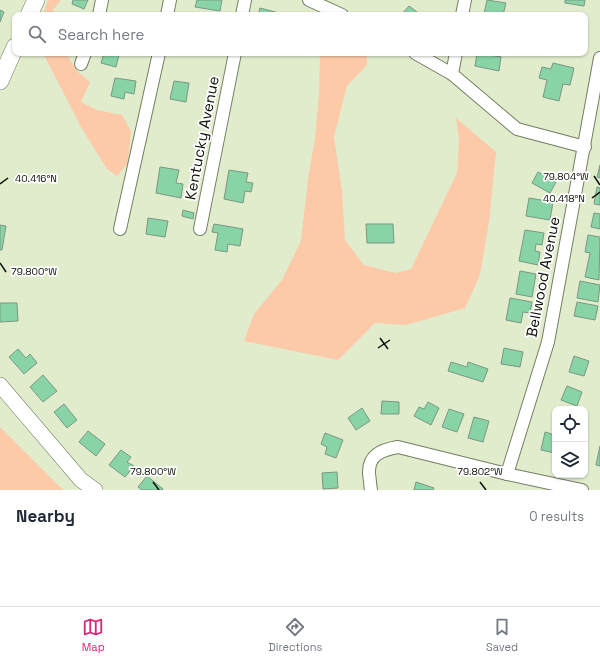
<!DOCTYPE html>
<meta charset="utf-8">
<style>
body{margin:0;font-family:"Space Grotesk",sans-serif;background:#f2f2f3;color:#1f2937}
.controls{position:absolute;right:12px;bottom:12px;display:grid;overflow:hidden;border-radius:8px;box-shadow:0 1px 3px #0004}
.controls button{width:36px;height:36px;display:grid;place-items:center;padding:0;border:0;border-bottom:1px solid #e0e1e3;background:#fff;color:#1f2937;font:20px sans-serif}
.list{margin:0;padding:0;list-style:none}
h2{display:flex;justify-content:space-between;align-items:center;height:52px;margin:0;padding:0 16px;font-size:17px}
h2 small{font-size:13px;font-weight:400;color:#747a83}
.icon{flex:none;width:22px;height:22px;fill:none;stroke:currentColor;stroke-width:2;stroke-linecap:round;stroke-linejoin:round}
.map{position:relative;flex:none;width:600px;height:490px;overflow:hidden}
.search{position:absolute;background:#fff;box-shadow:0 1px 3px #0004;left:12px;right:12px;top:12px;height:44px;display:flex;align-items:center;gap:10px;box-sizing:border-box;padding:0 14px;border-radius:8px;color:#747a83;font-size:15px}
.sheet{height:116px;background:#fff}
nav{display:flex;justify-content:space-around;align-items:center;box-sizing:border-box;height:56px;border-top:1px solid #e0e1e3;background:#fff;font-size:11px;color:#747a83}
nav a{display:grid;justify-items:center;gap:2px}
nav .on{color:#db2777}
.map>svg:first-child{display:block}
.green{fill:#fccaa8}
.building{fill:#88d4a6;stroke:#7a9784}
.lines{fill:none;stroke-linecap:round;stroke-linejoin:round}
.minor-casing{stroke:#747e62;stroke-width:14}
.tertiary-casing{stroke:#747e62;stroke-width:16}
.secondary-casing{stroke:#747e62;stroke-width:18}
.minor{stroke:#fff;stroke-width:12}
.tertiary{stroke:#fff;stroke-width:15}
.secondary{stroke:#fff;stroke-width:17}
.ticks{fill:none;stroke:#0c0f06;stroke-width:1.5}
.labels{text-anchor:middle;stroke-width:3.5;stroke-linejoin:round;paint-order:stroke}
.street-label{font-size:15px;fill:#0c0f06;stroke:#fff}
.ticks-label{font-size:10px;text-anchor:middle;fill:#0c0f06;stroke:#fff;stroke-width:3.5;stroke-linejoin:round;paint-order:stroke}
</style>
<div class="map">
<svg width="600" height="490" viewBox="0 0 600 490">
<rect width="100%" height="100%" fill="#e1eccd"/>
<g class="green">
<path d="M48 0H61L53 10 54 15H43Z"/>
<path d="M43 53H66L77 71 90 82 81 102 97 110 122 115 131 131 128 163 117 176 107 169 81 127Z"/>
<path d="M320 53H367V65L347 86 334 137 342 191 345 240 364 265 395 273 411 269 457 173 459 140 456 118 496 152 489 222 480 275 465 308 406 325 375 323 338 360 244 341 254 314 282 280 301 241 308 179 315 138 319 93Z"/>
<path d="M0 427 61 488 64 490H0Z"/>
</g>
<g class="building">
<path d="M73 0H88L84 9 72 4Z"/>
<path d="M197 0H222L220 11 195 7Z"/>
<path d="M487 0 506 3 503 15 484 14Z"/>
<path d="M565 0H585L584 6 565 3Z"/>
<path d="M409 6 421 15H401Z"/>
<path d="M260 8 279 13V15H258Z"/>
<path d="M0 10 4 12 0 22Z"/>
<path d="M104 53 119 55 116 67 101 63Z"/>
<path d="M477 53 501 57 499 71 475 66Z"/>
<path d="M553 63 574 68 570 85 563 84 559 101 543 97 547 80 539 78 542 67 551 69Z"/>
<path d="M115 78 136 81 134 94 125 92 124 99 111 96Z"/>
<path d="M174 81 189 83 186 102 170 99Z"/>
<path d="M600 165V178L597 177Z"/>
<path d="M160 167 179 170 176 183 183 184 181 198 156 193Z"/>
<path d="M229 170 248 173 246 182 253 183 251 192 245 191 243 203 224 199Z"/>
<path d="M538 172 556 182 550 193 532 183Z"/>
<path d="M597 187 600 188V205L594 204Z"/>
<path d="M529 198 553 202 550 220 526 216Z"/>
<path d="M183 210 194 213 193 219 182 216Z"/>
<path d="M594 213 600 214V229L591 227Z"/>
<path d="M148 218 168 221 165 237 146 234Z"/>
<path d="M214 224 243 229 240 246 228 244 227 252 215 250 218 233 212 232Z"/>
<path d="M366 224H393L394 243H367Z"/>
<path d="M0 225 6 226 2 250H0Z"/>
<path d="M525 230 544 233 542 245 536 244 535 251 540 252 538 265 519 261Z"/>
<path d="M588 235 600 237 599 280 585 277 590 253 585 252Z"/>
<path d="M520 271 536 274 532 297 516 294Z"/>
<path d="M580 281 600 285 598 302 577 298Z"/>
<path d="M510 298 532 302 530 313 523 312 521 323 506 320Z"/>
<path d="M577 302 598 306 595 320 574 316Z"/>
<path d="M0 303H17L18 321 0 322Z"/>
<path d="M504 348 523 352 520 367 501 364Z"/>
<path d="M18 349 26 358 30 354 37 363 24 374 9 357Z"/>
<path d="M574 356 589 361 584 376 569 372Z"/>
<path d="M451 362 467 367 468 362 488 369 483 382 448 371Z"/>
<path d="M43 375 57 391 43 402 30 387Z"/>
<path d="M567 386 582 392 577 406 561 400Z"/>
<path d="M382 401 399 402V414H381Z"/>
<path d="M428 402 439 408 431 425 414 416 419 407 424 409Z"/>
<path d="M64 404 77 420 67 428 54 412Z"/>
<path d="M362 408 370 421 356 430 348 418Z"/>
<path d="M449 409 464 414 457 432 442 427Z"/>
<path d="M474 417 489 421 483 442 468 438Z"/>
<path d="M88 431 105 444 96 456 79 442Z"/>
<path d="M545 432 555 435V453L541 450Z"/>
<path d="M325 433 343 440 336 458 325 454 327 447 321 444Z"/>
<path d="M600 446V466L596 465Z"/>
<path d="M121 450 131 457 127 462 134 466 125 477 109 465Z"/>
<path d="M337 472 338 488 323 489 322 473Z"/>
<path d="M147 476 163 489 162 490H142L138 487Z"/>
<path d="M416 482 434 488 433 490H414Z"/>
</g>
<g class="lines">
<g class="minor-casing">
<g id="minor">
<path d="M309 0 342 15"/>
<path d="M99 15 102 0"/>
<path d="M167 15 170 0"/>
<path d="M242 15 245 0"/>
<path d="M462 15 465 0"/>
<path d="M415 53 452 74 517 129 585 147"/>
<path d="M81 64 85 53"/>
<path d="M452 74 456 53"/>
<path d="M120 229 159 53"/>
<path d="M200 229 235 53"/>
<path d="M507 474 548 342 600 58"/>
<path d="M371 490C370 485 370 479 369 474 368 455 381 450 398 447L507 474 582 490"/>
</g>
</g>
<g class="tertiary-casing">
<path id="tertiary" d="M0 385 81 480 95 490"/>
</g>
<g class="secondary-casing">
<g id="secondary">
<path d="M29 15 36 0"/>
<path d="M0 81 15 47"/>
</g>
</g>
<use href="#minor" class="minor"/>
<use href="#tertiary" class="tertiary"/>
<use href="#secondary" class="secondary"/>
</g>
<path class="ticks" d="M594 176 600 185M0 184 8 178M592 198 600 192M0 263 6 272M380 338 388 349M378 348 390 340M153 482 159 490M480 482 486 490"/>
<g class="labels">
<g class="street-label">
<text transform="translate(202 138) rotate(-79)" y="5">Kentucky Avenue</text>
<text transform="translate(543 277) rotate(-79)" y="5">Bellwood Avenue</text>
</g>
</g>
<g class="ticks-label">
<text x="566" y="180">79.804°W</text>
<text x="36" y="182">40.416°N</text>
<text x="564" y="202">40.418°N</text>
<text x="34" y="275">79.800°W</text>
<text x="153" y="475">79.800°W</text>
<text x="480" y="475">79.802°W</text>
</g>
</svg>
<div class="controls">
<button><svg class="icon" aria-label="locate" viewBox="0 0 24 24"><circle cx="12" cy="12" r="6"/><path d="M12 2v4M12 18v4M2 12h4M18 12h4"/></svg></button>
<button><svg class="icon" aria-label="layers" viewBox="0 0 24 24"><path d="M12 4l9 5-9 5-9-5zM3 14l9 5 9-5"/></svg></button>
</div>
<div class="search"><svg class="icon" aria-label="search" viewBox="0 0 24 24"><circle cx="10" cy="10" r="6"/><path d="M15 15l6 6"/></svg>Search here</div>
</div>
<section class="sheet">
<h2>Nearby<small>0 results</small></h2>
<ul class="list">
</ul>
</section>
<nav>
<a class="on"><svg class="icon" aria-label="map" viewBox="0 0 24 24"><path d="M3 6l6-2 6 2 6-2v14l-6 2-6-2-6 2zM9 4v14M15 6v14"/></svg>Map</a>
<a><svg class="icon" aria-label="directions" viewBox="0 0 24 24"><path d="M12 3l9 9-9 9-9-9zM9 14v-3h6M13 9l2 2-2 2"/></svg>Directions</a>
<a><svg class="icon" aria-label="saved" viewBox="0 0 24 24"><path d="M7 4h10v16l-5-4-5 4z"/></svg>Saved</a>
</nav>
